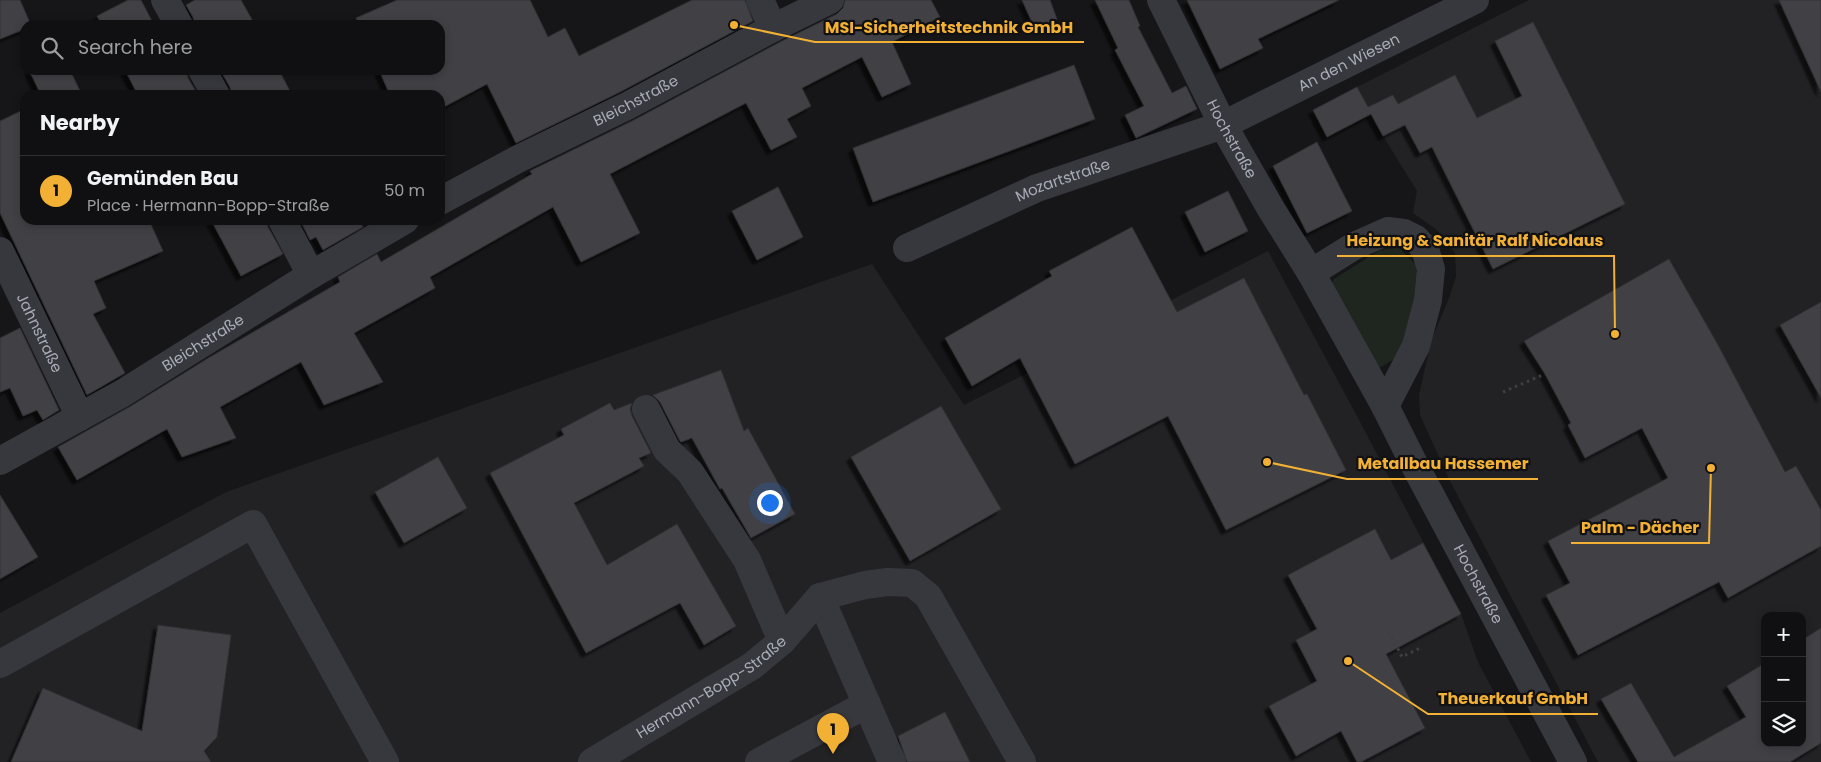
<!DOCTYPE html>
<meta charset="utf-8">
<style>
body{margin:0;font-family:Poppins,sans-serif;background:#19191b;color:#f1f3f6}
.controls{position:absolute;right:15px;bottom:15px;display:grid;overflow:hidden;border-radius:10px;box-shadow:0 2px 8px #0003}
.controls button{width:45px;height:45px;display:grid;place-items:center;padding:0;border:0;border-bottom:1px solid #303032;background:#101012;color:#f1f3f6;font:25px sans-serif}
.you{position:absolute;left:769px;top:502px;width:18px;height:18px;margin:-12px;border:4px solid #fff;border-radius:50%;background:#1a73e8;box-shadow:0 0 0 8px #1a73e833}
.badge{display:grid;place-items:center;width:32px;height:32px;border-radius:50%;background:#f2b134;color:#111;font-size:16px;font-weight:700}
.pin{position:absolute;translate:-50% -41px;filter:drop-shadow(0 1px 2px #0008)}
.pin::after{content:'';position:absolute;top:26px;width:18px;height:15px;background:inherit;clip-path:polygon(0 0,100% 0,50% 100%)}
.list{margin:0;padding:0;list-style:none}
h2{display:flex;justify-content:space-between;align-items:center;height:65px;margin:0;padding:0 20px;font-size:21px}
h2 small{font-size:16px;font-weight:400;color:#9c9d9f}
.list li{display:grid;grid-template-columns:32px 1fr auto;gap:15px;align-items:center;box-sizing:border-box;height:70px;padding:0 20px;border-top:1px solid #303032}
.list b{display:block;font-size:19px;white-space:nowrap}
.list p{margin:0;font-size:16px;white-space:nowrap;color:#9c9d9f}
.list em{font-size:16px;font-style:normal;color:#9c9d9f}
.icon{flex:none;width:28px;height:28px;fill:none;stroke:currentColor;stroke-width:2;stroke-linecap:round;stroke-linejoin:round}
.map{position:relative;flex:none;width:1821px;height:762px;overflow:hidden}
.search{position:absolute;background:#101012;box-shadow:0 2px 8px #0003;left:20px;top:20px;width:425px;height:55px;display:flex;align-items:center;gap:12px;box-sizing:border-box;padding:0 18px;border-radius:15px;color:#9c9d9f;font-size:19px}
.panel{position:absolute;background:#101012;box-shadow:0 2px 8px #0003;left:20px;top:90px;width:425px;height:135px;border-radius:15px}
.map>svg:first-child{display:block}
.built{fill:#222225;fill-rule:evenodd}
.green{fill:#1e261f}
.building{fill:#404145;stroke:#303034;filter:url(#shadow)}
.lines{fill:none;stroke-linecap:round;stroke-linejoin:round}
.path{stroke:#3d3f44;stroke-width:3;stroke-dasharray:2.5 4;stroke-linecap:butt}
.minor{stroke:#37383d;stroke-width:28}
.labels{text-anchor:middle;stroke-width:4.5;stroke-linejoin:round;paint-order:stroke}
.street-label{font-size:15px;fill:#a8adb8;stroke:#111113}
.leader{fill:none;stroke:#f2b134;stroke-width:2}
.callout-dot{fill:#f2b134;stroke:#111113;stroke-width:2}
.callout-label{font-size:16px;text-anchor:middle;font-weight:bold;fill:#f2b134;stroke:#111113;stroke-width:4.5;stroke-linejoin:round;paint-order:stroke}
</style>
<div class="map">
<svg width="1821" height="762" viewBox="0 0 1821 762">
<defs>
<filter id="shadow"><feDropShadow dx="-4.5" dy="4.5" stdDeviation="1" flood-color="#0009"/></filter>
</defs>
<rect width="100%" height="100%" fill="#161618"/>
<g class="built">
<path d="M1529 0H1821V762H1598L1449 479 1420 415 1419 395 1431 341 1449 298 1456 276 1455 253 1437 230 1413 213 1417 191 1383 136 1357 87ZM1765 616H1802V743H1765Z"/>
<path d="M1268 251 1358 418 1461 614 1478 662 1531 762H0V613L226 492 872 264 964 405Z"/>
</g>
<path class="green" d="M1398 247 1416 265 1419 287 1401 355 1379 368 1331 284 1334 279 1380 250Z"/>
<g class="building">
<path d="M0 0H20L31 25H25V29L0 39Z"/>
<path d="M128 0H141L153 23 158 20 161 25H102L97 16Z"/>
<path d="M195 0H241L255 25H195L193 17 186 5Z"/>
<path d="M397 0H530L548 37 565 28 579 56 692 0H745L753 21 620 92 516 143 487 84 440 109V95H390L379 70H440V25H359L356 18Z"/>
<path d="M845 0H931L940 17 892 42 911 84 882 97 862 57 802 88 811 106 787 119 797 137 771 150 746 103 610 174 640 233 581 262 553 207 430 277 435 288 354 333 383 382 324 405 301 362 220 407 236 438 182 457 167 429 77 480 58 447 131 406 210 357 340 282 338 277 377 254 381 262 532 174 530 171 634 120 780 42 837 14 843 8Z"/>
<path d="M1022 0H1050L1057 19 1035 29Z"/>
<path d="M1095 0H1129L1140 26 1138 27 1172 93 1186 86 1197 109 1136 138 1125 115 1144 106 1115 50 1118 48Z"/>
<path d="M1187 0H1339L1258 39 1263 48 1220 69Z"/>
<path d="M1779 0H1821V92Z"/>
<path d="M1533 22 1625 204 1493 269 1432 147 1420 153 1405 125 1383 136 1371 114 1327 137 1313 110 1357 87 1368 107 1393 95 1398 104 1455 75 1477 118 1522 96 1495 41Z"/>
<path d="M1074 65 1095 119 873 202 853 148Z"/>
<path d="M29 70H70L82 95H41Z"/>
<path d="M125 70H186L188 78 198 95H138Z"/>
<path d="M220 70H279L292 95H232L230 87Z"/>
<path d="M25 109V220H149L163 251 94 281 106 308 93 314 125 373 87 395 0 213V121Z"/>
<path d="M1317 142 1352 211 1307 233 1273 166Z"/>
<path d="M778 187 803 237 757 260 732 211Z"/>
<path d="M1228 191 1248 231 1205 252 1185 212Z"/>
<path d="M211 220H266L268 227 283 254 241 276Z"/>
<path d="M300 220H359L363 227 323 250 316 237 310 240Z"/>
<path d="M1132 227 1177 312 1244 278 1304 395 1307 394 1346 470 1226 530 1168 416 1075 464 1020 358 972 386 945 338 1052 276 1049 271Z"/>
<path d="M1669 259 1718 345 1785 472 1796 466 1821 510V546L1728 598 1719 582 1578 655 1546 595 1570 583 1548 541 1668 478 1642 428 1585 458 1568 425 1571 423 1545 374 1524 341Z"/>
<path d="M1821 302V398L1780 325Z"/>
<path d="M20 328 59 410 43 420 37 410 23 416 10 388 0 392V338Z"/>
<path d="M721 370 744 431 748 428 795 514 751 538 722 488 720 489 692 438 681 442 680 441 660 402 653 395Z"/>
<path d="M610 403 614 410 632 403 630 409 632 416 651 453 639 458 644 466 574 503 607 565 677 524 736 626 704 645 680 603 586 653 490 473 564 435 561 429Z"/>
<path d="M941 406 1001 509 910 561 851 457Z"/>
<path d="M438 457 467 508 404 543 375 492Z"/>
<path d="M0 495 38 557 0 579Z"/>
<path d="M1375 529 1391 560 1423 543 1461 614 1386 654 1425 728 1361 762H1357L1341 731 1296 756 1269 706 1317 681 1296 640 1317 629 1288 575Z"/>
<path d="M158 625 231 635 217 737 204 751 211 762H11L43 688 142 731Z"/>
<path d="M1821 628V743L1790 762H1638L1601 699 1631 683 1674 757 1746 717 1727 686 1765 663V743H1802V640Z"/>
<path d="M945 712 970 762H907L898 736Z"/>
</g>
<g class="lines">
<g class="path">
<path d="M1503 392 1545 374"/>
<path d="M1389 631 1402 657 1422 647"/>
</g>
<g class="minor">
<path d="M165 0 179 25"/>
<path d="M760 0 773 28"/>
<path id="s1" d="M1161 0 1223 125 1271 209 1311 273 1385 406 1414 464 1573 762"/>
<path d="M202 70 216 95"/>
<path id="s2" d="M440 201 518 159 627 106 773 28 830 0"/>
<path d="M282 220 311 275"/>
<path id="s3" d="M907 248 1037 188 1223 125 1475 0"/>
<path id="s4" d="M0 251 80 417"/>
<path d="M1311 273 1354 246 1388 231 1404 233 1416 239 1425 249 1431 269 1428 300 1416 346 1385 406"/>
<path d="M646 409 667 450 690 472 747 560 782 641"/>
<path id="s5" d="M0 461 123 393 311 275 405 220"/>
<path d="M820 597 865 585 888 582 912 583 928 596 1022 762"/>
<path d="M820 597 892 762"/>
<path d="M0 664 253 524 385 762"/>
<path id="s6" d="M592 762 752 666 782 641 820 597"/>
<path d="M759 762 867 704"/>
</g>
</g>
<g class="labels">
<g class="street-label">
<text dy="5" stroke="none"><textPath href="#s3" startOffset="480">An den Wiesen</textPath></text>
<text dy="5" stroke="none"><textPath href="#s2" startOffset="220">Bleichstraße</textPath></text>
<text dy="5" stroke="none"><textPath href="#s1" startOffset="156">Hochstraße</textPath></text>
<text dy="5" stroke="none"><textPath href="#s3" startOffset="170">Mozartstraße</textPath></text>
<text dy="5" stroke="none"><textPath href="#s4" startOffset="91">Jahnstraße</textPath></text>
<text dy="5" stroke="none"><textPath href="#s5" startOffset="235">Bleichstraße</textPath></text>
<text dy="5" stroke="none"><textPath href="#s1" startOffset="665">Hochstraße</textPath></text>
<text dy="5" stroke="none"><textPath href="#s6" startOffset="141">Hermann-Bopp-Straße</textPath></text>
</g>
</g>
<path class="leader" d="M734 25L815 42H1084M1615 334L1614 256H1337M1267 462L1347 479H1538M1711 468L1709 543H1571M1348 661L1428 714H1598"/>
<g class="callout-dot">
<circle cx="734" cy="25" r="5"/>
<circle cx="1615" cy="334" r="5"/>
<circle cx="1267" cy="462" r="5"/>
<circle cx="1711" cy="468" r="5"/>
<circle cx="1348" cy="661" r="5"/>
</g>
<g class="callout-label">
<text x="949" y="33">MSI-Sicherheitstechnik GmbH</text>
<text x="1475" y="246">Heizung &amp; Sanitär Ralf Nicolaus</text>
<text x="1443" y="469">Metallbau Hassemer</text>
<text x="1640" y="533">Palm - Dächer</text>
<text x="1513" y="704">Theuerkauf GmbH</text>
</g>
</svg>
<div class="controls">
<button>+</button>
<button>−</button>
<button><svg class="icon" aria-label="layers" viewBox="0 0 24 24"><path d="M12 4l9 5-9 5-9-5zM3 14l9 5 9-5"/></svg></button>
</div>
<div class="you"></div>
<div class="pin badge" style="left:833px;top:754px">1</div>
<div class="search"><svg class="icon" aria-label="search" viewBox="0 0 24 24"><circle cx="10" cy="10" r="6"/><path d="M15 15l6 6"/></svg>Search here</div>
<section class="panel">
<h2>Nearby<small></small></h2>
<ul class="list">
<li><span class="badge">1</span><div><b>Gemünden Bau</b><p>Place · Hermann-Bopp-Straße</p></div><em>50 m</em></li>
</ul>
</section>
</div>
